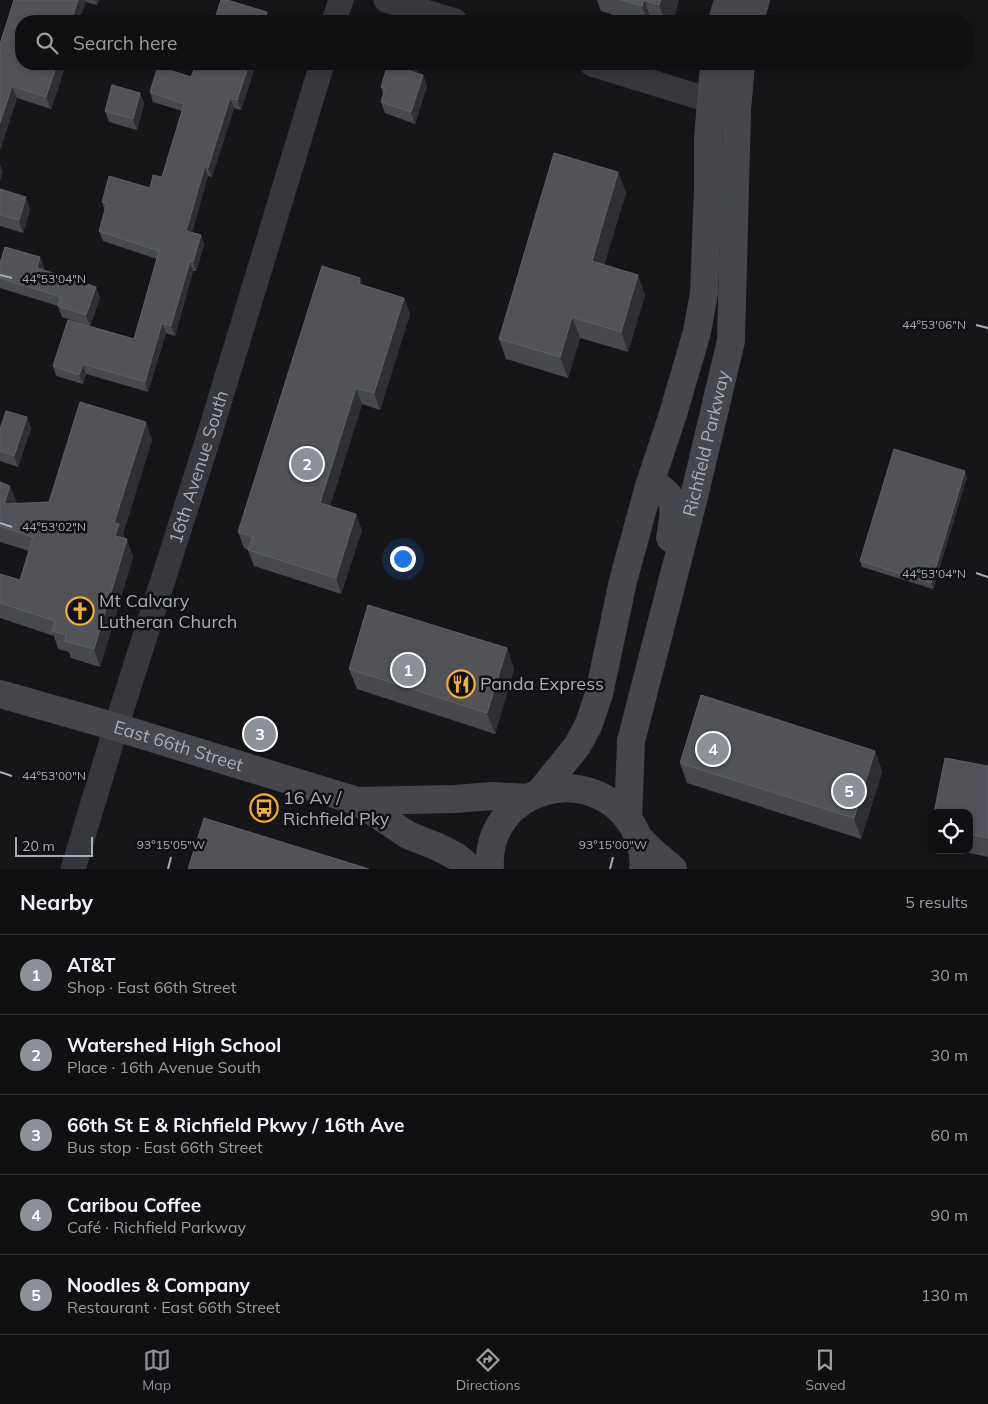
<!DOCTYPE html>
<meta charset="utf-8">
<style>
body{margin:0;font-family:Mulish,sans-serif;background:#19191b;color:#f1f3f6}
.controls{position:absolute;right:15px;bottom:15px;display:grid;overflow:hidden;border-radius:10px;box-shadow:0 2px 8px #0003}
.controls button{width:45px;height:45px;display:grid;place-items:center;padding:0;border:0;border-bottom:1px solid #303032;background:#101012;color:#f1f3f6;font:25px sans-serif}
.scale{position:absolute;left:15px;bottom:12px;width:78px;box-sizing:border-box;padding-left:5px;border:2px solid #a8adb8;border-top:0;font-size:14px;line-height:18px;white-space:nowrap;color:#a8adb8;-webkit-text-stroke:4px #111113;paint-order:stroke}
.you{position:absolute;left:402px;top:558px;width:18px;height:18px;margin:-12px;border:4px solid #fff;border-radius:50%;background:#1a73e8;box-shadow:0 0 0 8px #1a73e833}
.badge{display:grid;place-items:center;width:32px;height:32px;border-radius:50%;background:#8c9099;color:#fff;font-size:16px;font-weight:700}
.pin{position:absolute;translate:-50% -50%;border:2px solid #fff;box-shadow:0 1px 5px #0006}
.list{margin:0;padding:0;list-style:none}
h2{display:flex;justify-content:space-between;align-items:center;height:65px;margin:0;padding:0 20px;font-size:21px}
h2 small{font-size:16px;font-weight:400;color:#9c9d9f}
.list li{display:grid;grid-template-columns:32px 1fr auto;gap:15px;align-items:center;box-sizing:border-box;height:80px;padding:0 20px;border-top:1px solid #303032}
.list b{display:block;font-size:19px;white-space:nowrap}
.list p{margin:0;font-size:16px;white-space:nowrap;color:#9c9d9f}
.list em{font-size:16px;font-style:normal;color:#9c9d9f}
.icon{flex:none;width:28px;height:28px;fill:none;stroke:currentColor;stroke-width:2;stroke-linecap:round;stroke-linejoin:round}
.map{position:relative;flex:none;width:988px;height:869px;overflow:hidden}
.search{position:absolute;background:#101012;box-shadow:0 2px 8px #0003;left:15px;right:15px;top:15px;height:55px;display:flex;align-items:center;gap:12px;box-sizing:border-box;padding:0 18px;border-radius:20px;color:#9c9d9f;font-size:19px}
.sheet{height:465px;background:#101012}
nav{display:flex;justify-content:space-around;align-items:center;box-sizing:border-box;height:70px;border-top:1px solid #303032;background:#101012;font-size:14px;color:#9c9d9f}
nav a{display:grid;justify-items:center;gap:2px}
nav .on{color:#8c9099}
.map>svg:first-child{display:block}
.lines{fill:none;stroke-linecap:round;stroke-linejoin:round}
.street{stroke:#37383d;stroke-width:25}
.secondary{stroke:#45474d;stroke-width:28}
.wall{fill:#47494d}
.shaded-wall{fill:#2f3033}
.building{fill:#525359;stroke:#5f6168}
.ticks{fill:none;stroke:#a8adb8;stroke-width:2}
.labels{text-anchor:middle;stroke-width:5;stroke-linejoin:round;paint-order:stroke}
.street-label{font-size:18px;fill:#a8adb8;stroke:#111113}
.poi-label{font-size:18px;fill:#a8adb8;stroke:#111113;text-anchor:start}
.ticks-label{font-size:12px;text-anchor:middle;fill:#a8adb8;stroke:#111113;stroke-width:5;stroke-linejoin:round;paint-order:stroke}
</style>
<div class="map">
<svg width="988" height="869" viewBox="0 0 988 869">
<rect width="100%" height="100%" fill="#161618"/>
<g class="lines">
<g class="street">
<path d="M386 0 455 21"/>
<path d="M334 21 341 0"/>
<path d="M592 64 709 100"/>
<path id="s1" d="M73 869 116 727 208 439 322 64"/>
</g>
<g class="secondary">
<path d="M722 21 728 0"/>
<path d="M750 21 756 0"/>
<path d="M651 481C679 500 675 507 670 538"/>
<path id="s2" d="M0 694 116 727 357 801 455 799 492 796 528 798"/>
<path d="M540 792 577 746 588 726 599 694 623 581 649 486 673 414 697 332 704 293 708 190V139L714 64"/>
<path d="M357 801 408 835 438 847 457 857 471 869"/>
<path id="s3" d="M628 818 631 741 693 501 731 341 737 110 741 64"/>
<path d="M639 838 653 852 673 869"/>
<path d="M490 869C484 788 593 757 634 828 640 840 645 856 643 869"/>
</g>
</g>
<g class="wall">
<path d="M14 0H99L97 5 86 2 21 64H66L51 109 17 98 0 150V44Z"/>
<path d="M597 0H679L673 21H614L611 14 601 11Z"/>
<path d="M256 64 241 110 234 108 212 177 208 176 192 232 201 235 204 245 196 271H193L175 336 166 333 148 392 86 374 83 384 56 376 53 366 134 339 157 259 103 241 99 231 105 211 102 202 150 188 162 177 182 111 153 102 150 92 191 77Z"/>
<path d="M417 73 423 75 427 86 415 124 385 113 381 102 383 94 381 87Z"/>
<path d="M140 93 144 104 137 130 109 122 105 111Z"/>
<path d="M618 172 626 193 604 265 645 295 628 352 580 338 568 378 506 359 499 339Z"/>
<path d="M0 189 30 210 23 233 0 226Z"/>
<path d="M40 257 44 268 43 271 96 287 100 298 90 326 62 317 58 306 0 288V263Z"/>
<path d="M360 278 363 285 404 298 410 314 380 410 362 404 330 506 362 530 341 594 254 566 248 550 244 548 238 532Z"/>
<path d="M27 417 31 428 18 467 0 461V429Z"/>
<path d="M146 422 152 440 123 534 133 557 100 667 71 658 69 652 58 649 54 636 0 618V574L20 580 29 551 0 542V482L17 504 49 502Z"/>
<path d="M967 477 933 589 862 567 860 561Z"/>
<path d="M507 648 514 669 495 734 357 689 349 669Z"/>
<path d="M875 751 882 772 861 839 687 783 680 763Z"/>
<path d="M988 766V857L955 850H969V813Z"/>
</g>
<g class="shaded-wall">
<path d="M78 0H85L86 2 80 21H71Z"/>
<path d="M95 0H99L97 5Z"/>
<path d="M644 0 652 21H647L642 6Z"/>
<path d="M661 0H679L673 21H665L659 5Z"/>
<path d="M267 12 270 21H264Z"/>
<path d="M57 64H66L51 109 46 97Z"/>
<path d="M249 64H256L241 110 237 100Z"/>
<path d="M412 64H420L414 82 410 71Z"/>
<path d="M423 75 427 86 415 124 411 112Z"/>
<path d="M12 86 17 98 0 150V123Z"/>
<path d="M140 93 144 104 137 130 133 119Z"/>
<path d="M230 98 234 108 212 177 208 168Z"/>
<path d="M0 164 3 172 0 182Z"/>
<path d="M205 166 208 176 190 240 186 231Z"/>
<path d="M618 172 626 193 599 281 592 261Z"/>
<path d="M26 197 30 210 23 233 19 220Z"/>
<path d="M201 235 204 245 196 271 193 262Z"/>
<path d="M40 257 44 268 41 279 37 268Z"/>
<path d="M190 261 193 271 175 336 171 326Z"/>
<path d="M638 275 645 295 628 352 621 332Z"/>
<path d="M360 278 366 294 359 284Z"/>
<path d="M96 287 100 298 90 326 86 315Z"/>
<path d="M404 298 410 314 380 410 374 393Z"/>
<path d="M572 317 580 338 568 378 560 357Z"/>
<path d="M162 323 166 333 148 392 145 382Z"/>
<path d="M83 364 86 374 83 384 79 375Z"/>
<path d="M356 388 362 404 326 519 320 503Z"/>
<path d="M27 417 31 428 18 467 14 456Z"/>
<path d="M146 422 152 440 123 534 125 542 115 536 114 523Z"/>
<path d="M965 471 967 477 933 589 931 583Z"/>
<path d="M10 486 17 503 4 504Z"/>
<path d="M356 514 362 530 341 594 336 578Z"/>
<path d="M127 539 133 557 100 667 94 649Z"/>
<path d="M507 648 514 669 495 734 487 713Z"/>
<path d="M875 751 882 772 861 839 854 818Z"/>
</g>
<g class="building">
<path d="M14 0H78L71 21H21V64H57L46 97 12 86 0 123V44Z"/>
<path d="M221 0H227L267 12 264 21H214Z"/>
<path d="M621 0H644L642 6Z"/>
<path d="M644 0H661L659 5Z"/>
<path d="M196 64H249L237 100 230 98 208 168 205 166 186 231 201 235 193 262 190 261 171 326 162 323 145 382 83 364 79 375 53 366 68 320 134 339 159 251 99 231 107 203 102 202 109 176 150 188 153 175 162 177 184 104 150 92 158 66 191 77Z"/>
<path d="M388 64H412L410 71 423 75 411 112 381 102 385 89 381 87Z"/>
<path d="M112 85 140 93 133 119 105 111Z"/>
<path d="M554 153 618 172 592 261 638 275 621 332 572 317 560 357 499 339Z"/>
<path d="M0 189 26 197 19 220 0 215Z"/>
<path d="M5 247 40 257 37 268 96 287 86 315 58 306 61 297 0 278V263Z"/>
<path d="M322 266 360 278 359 284 404 298 374 393 356 388 320 503 356 514 336 578 248 550 253 537 238 532Z"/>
<path d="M80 402 146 422 114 523 119 524 115 536 127 539 94 649 65 641 66 635 52 631 55 621 0 603V574L20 580 33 537 0 526V482L10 486 4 504 49 502Z"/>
<path d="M6 411 27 417 14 456 0 451V429Z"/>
<path d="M894 449 965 471 931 583 860 561Z"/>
<path d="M368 605 507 648 487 713 349 669Z"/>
<path d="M701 695 875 751 854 818 680 763Z"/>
<path d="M945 758 988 766V838L969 834V813H934Z"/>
<path d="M204 818 369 869H188Z"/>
</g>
<path class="ticks" d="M0 275 12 278M976 325 988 328M0 523 12 527M976 573 988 577M0 772 12 776M168 869 171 857M610 869 613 857"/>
<defs>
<g id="church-ring" transform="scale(1.4375)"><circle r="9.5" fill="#111113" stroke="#f2b134" stroke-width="1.5"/><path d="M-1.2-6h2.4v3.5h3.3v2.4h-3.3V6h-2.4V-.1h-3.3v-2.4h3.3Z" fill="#f2b134"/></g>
<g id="restaurant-ring" transform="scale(1.4375)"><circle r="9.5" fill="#111113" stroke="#f2b134" stroke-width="1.5"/><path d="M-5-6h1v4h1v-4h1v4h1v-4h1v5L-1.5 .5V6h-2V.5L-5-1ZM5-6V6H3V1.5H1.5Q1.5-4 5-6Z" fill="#f2b134"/></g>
<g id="bus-ring" transform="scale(1.4375)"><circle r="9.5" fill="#111113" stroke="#f2b134" stroke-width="1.5"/><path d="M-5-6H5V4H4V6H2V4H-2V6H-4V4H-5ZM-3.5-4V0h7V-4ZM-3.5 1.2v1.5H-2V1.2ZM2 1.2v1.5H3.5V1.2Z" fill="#f2b134"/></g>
</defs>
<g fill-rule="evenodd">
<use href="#church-ring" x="80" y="611"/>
<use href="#restaurant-ring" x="461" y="684"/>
<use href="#bus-ring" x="264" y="808"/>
</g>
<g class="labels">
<g class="street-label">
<text dy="6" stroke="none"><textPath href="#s3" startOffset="384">Richfield Parkway</textPath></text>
<text dy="6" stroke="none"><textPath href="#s1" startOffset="421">16th Avenue South</textPath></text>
<text dy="6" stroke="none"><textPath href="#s2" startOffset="186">East 66th Street</textPath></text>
</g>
<g class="poi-label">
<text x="99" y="607">Mt Calvary<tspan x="99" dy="21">Lutheran Church</tspan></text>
<text x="480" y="690">Panda Express</text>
<text x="283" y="804">16 Av /<tspan x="283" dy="21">Richfield Pky</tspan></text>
</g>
</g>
<g class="ticks-label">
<text x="54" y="283">44°53'04"N</text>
<text x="934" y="329">44°53'06"N</text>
<text x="54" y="531">44°53'02"N</text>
<text x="934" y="578">44°53'04"N</text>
<text x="54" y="780">44°53'00"N</text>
<text x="171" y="849">93°15'05"W</text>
<text x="613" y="849">93°15'00"W</text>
</g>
</svg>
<div class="controls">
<button><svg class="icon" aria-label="locate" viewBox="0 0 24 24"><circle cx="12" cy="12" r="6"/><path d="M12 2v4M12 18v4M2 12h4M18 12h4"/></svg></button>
</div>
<div class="scale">20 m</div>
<div class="you"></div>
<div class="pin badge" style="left:408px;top:670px">1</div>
<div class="pin badge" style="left:307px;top:464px">2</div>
<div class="pin badge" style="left:260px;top:734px">3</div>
<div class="pin badge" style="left:713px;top:749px">4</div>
<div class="pin badge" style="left:849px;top:791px">5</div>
<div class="search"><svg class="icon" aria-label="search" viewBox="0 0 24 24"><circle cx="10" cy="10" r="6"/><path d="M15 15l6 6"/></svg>Search here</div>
</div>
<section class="sheet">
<h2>Nearby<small>5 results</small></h2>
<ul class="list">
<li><span class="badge">1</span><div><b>AT&amp;T</b><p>Shop · East 66th Street</p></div><em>30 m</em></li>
<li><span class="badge">2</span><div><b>Watershed High School</b><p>Place · 16th Avenue South</p></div><em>30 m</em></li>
<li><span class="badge">3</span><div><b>66th St E &amp; Richfield Pkwy / 16th Ave</b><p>Bus stop · East 66th Street</p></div><em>60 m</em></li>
<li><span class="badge">4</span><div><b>Caribou Coffee</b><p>Café · Richfield Parkway</p></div><em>90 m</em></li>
<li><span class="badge">5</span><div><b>Noodles &amp; Company</b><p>Restaurant · East 66th Street</p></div><em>130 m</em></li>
</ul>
</section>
<nav>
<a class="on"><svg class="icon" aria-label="map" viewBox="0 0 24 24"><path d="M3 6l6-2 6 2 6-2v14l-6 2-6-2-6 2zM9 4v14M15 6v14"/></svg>Map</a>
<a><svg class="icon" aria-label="directions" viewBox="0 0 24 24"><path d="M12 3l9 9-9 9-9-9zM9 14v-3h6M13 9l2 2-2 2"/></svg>Directions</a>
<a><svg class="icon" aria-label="saved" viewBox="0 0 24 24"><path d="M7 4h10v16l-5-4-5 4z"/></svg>Saved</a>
</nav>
